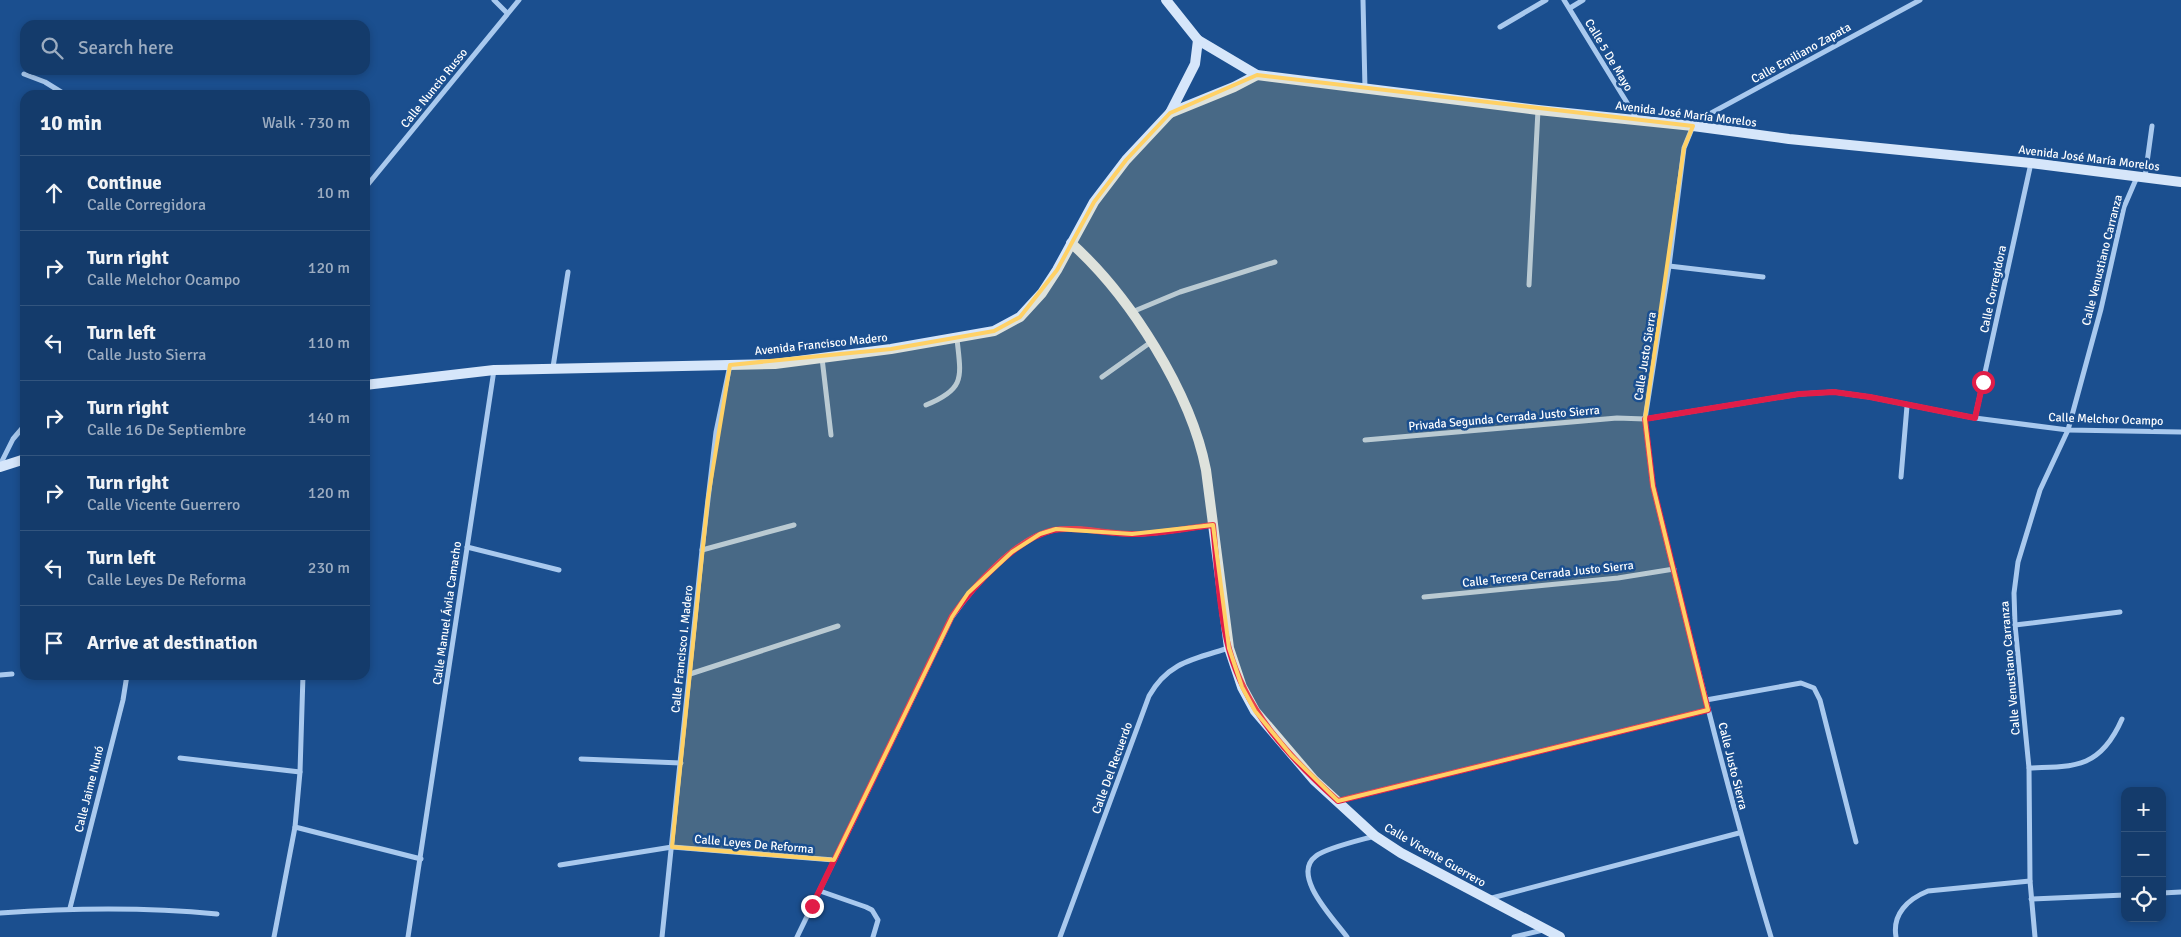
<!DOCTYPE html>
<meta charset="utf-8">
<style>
body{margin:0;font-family:Signika,sans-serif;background:#1d4271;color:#f1f3f6}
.controls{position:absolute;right:15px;bottom:15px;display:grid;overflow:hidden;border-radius:10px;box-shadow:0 2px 8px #0003}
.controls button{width:45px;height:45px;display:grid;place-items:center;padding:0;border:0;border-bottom:1px solid #33557e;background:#143b6b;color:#f1f3f6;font:25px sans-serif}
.stop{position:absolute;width:15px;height:15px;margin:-11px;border:4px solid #e11d48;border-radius:50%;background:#fff}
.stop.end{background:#e11d48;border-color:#fff;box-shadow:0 1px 5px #0008}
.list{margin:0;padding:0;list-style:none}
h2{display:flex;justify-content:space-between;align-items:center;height:65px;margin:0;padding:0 20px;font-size:21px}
h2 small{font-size:16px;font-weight:400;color:#9dadc1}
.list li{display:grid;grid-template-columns:32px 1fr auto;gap:15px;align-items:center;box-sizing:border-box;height:75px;padding:0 20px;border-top:1px solid #33557e}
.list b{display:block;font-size:19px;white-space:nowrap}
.list p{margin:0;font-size:16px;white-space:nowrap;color:#9dadc1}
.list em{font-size:16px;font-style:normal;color:#9dadc1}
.icon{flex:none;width:28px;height:28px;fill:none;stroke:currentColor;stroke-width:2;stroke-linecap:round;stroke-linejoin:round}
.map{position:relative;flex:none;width:2181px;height:937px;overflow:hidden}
.search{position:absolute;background:#143b6b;box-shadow:0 2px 8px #0003;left:20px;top:20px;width:350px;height:55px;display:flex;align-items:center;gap:12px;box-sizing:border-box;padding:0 18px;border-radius:15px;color:#9dadc1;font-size:19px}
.panel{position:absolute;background:#143b6b;box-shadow:0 2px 8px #0003;left:20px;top:90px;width:350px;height:590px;border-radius:15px}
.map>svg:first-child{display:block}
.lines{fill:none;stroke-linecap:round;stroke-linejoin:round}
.street{stroke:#a9c9ee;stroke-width:5}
.secondary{stroke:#d6e6fa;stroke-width:10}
.route{stroke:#e11d48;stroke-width:6}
.marked{fill:#ffd166;fill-opacity:0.2;stroke:#ffd166;stroke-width:4;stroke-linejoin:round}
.labels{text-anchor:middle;stroke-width:5;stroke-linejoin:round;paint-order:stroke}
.street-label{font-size:12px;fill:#fff;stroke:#1b4f8f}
</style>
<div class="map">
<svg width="2181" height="937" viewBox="0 0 2181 937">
<rect width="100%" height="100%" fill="#1b4f8f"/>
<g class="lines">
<g class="street">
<path d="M494 0 507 13"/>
<path d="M1363 0 1365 89"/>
<path d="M1564 0 1637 119"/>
<path d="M1570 8 1583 0"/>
<path d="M1500 27 1546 0"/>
<path d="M24 74 45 82 66 95"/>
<path d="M2145 177 2152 126"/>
<path d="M365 188 519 0"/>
<path d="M1669 266 1763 277"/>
<path d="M1529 285 1538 110"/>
<path d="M1132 312 1180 292 1275 262"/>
<path d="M822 358 831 435"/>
<path d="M553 367 568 272"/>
<path d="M1102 377 1151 342"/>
<path d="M926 405C966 389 961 377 957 339"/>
<path d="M1975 418 2031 163"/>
<path d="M1365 440 1617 418 1645 419 1799 394 1834 392 1870 397 1975 418 2068 430 2181 432"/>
<path d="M0 465 13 439 25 425"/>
<path d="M1901 477 1907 406"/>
<path d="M467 547 559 570"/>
<path d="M702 550 794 525"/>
<path d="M1424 597 1618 578 1674 569"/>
<path d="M2015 625 2120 612"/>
<path d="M690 674 838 626"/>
<path d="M0 675 12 674"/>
<path d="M1706 700 1801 683 1814 688 1820 700 1856 842"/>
<path d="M180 758 300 772"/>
<path d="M581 759 681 763"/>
<path d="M2029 768C2077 767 2101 767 2122 719"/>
<path d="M1338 801 1708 710"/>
<path d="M295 827 421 859"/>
<path d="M560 865 672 847 834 860"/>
<path d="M820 891 866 907 872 910 878 920 873 937"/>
<path d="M2162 893 2181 892"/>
<path d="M1488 899 1739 833"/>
<path d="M2031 899 2125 895"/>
<path d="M70 908 123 700 127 675"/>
<path d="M0 913C73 908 144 907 217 914"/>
<path d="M274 937 295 827 300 772 303 675"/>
<path d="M408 937 494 370"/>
<path d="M662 937 702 550 716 432 730 365"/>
<path d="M797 937 952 617C974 586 1015 538 1054 530 1076 526 1107 534 1130 534 1157 535 1186 528 1213 525"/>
<path d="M1060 937 1149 696C1168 662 1194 659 1229 648"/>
<path d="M1347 937C1334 919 1290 875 1316 856 1326 848 1361 840 1375 836"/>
<path d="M1514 937 1543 930"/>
<path d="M1771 937C1726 788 1690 637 1653 486L1645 419 1669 266 1684 148 1693 126 1702 118 1920 0"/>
<path d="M1896 937C1892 914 1908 899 1928 891L2030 881"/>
<path d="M2035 937 2030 881 2029 768 2015 625 2014 593 2018 562 2040 490 2068 430 2101 309 2124 207 2137 177"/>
</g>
<g class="secondary">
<path d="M1166 0 1198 40 1257 75 1538 110 1693 126 1789 139 2031 163 2181 182"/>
<path d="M1170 113 1234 87 1257 75"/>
<path d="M1071 243C1130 296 1191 392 1206 470L1229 648 1242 687 1255 711 1314 780 1375 836 1401 853 1560 937"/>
<path d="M365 385 494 370 775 364 891 349 994 331 1020 317 1042 293 1057 270 1094 202 1126 160 1170 113 1195 64 1198 40"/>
<path d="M0 467 25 459"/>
</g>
</g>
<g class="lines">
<path class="route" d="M812 906 952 616C973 587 1017 537 1054 530 1077 526 1107 534 1130 534 1157 535 1186 528 1213 525 1217 564 1219 611 1229 649 1246 712 1291 759 1338 801L1708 710 1653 486 1645 419 1799 394 1834 392 1870 397 1975 418 1983 382"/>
</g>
<path class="marked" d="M1257 75 1693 126 1684 148 1645 419 1653 486 1708 710 1338 801 1291 755 1255 711 1242 687 1229 648 1213 525 1132 534 1056 529 1040 534 1012 552 968 593 952 617 834 860 672 847 708 498 730 365 891 349 994 331 1020 317 1057 270 1094 202 1126 160 1170 113Z"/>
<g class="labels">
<g class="street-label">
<text transform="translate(1801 53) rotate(-29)" y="4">Calle Emiliano Zapata</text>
<text transform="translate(1609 55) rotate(59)" y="4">Calle 5 De Mayo</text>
<text transform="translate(434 88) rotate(-51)" y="4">Calle Nuncio Russo</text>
<text transform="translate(1686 114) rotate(7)" y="4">Avenida José María Morelos</text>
<text transform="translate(2089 158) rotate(7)" y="4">Avenida José María Morelos</text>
<text transform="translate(2102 260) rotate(-76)" y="4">Calle Venustiano Carranza</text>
<text transform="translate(1993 289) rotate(-78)" y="4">Calle Corregidora</text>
<text transform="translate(821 344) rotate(-6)" y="4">Avenida Francisco Madero</text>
<text transform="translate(1645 356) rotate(-81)" y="4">Calle Justo Sierra</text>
<text transform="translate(1504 418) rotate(-5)" y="4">Privada Segunda Cerrada Justo Sierra</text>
<text transform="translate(2106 419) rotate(2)" y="4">Calle Melchor Ocampo</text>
<text transform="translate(1548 574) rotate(-6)" y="4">Calle Tercera Cerrada Justo Sierra</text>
<text transform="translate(447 613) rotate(-82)" y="4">Calle Manuel Ávila Camacho</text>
<text transform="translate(682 649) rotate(-84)" y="4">Calle Francisco I. Madero</text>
<text transform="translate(2010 668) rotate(-95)" y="4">Calle Venustiano Carranza</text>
<text transform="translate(1733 766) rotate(76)" y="4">Calle Justo Sierra</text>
<text transform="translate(1112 768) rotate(-70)" y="4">Calle Del Recuerdo</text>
<text transform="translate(89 789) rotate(-76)" y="4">Calle Jaime Nunó</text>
<text transform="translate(754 844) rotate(5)" y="4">Calle Leyes De Reforma</text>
<text transform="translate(1435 855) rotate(30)" y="4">Calle Vicente Guerrero</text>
</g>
</g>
</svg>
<div class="controls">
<button>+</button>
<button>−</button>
<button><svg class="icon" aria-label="locate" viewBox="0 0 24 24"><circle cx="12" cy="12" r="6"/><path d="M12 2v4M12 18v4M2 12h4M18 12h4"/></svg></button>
</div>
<div class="stop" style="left:1983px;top:382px"></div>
<div class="stop end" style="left:812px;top:906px"></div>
<div class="search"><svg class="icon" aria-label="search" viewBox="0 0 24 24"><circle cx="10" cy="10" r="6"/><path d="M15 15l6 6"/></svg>Search here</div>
<section class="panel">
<h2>10 min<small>Walk · 730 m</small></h2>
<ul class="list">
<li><svg class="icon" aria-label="ahead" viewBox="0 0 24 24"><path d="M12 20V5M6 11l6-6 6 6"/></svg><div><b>Continue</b><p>Calle Corregidora</p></div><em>10 m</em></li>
<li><svg class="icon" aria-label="right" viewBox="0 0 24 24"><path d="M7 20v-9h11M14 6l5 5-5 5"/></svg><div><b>Turn right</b><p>Calle Melchor Ocampo</p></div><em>120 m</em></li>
<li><svg class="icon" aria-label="left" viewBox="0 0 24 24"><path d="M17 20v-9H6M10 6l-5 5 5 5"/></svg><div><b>Turn left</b><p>Calle Justo Sierra</p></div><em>110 m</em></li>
<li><svg class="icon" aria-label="right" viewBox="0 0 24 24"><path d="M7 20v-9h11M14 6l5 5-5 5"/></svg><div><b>Turn right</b><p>Calle 16 De Septiembre</p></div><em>140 m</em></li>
<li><svg class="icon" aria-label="right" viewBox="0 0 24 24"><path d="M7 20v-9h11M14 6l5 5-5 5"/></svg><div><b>Turn right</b><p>Calle Vicente Guerrero</p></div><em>120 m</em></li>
<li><svg class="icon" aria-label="left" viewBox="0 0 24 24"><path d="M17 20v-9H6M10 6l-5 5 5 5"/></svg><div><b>Turn left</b><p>Calle Leyes De Reforma</p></div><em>230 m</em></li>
<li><svg class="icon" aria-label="arrive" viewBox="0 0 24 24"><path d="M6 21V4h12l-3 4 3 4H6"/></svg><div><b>Arrive at destination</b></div></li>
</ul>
</section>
</div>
